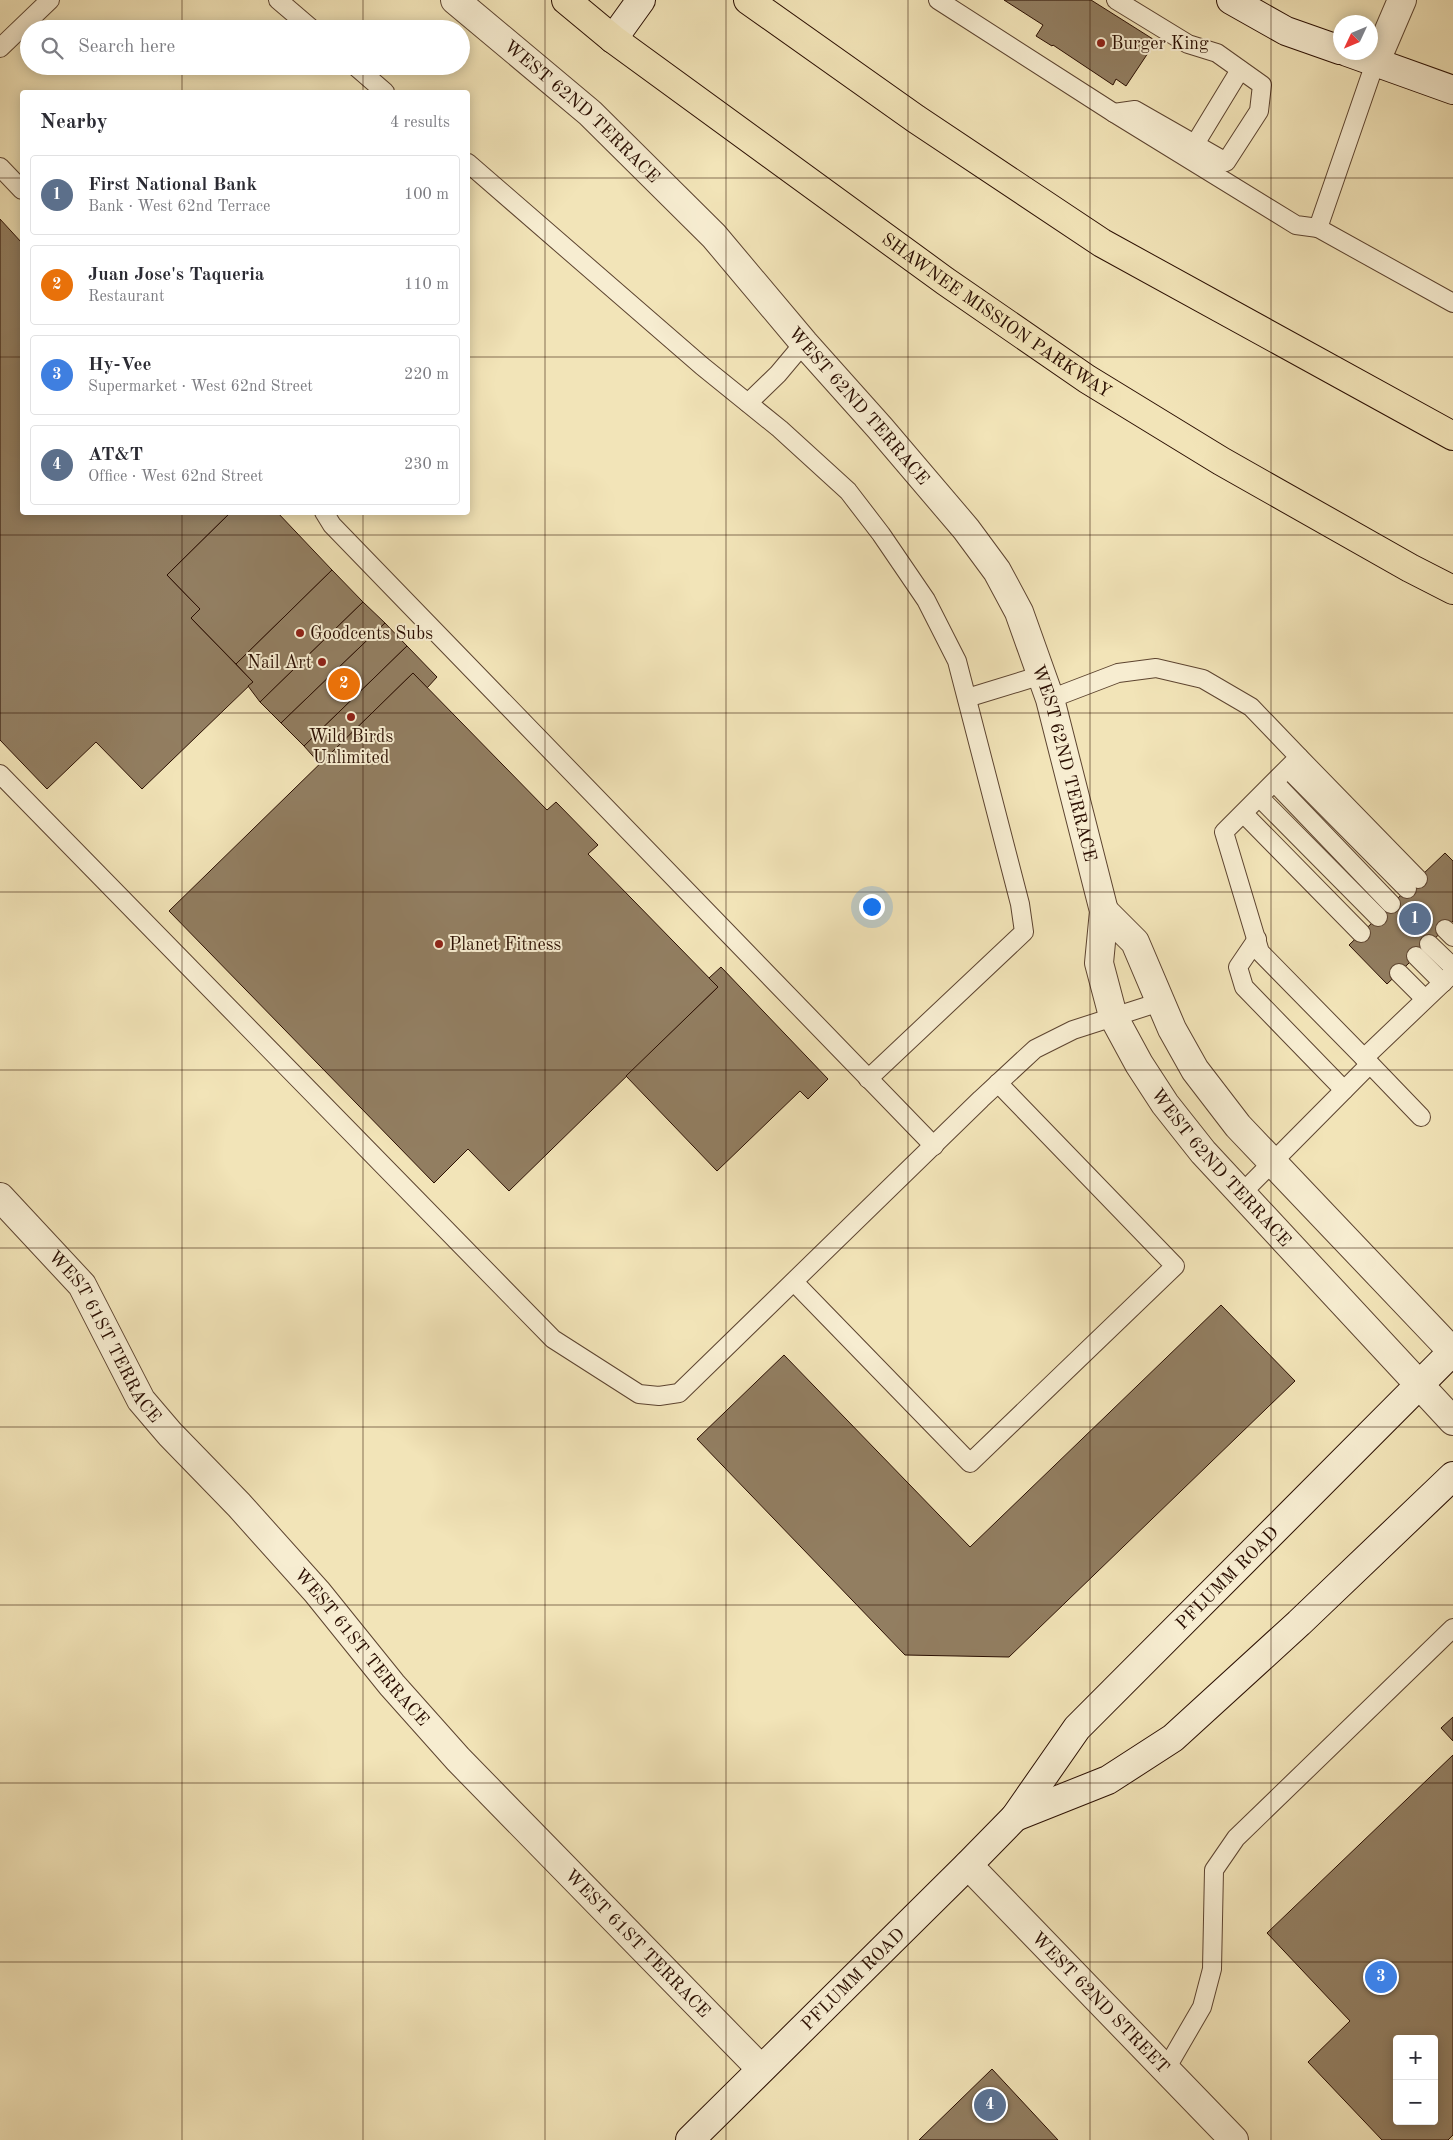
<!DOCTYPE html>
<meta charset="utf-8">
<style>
body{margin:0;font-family:"Old Standard TT",serif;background:#f7f7f7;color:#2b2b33}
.controls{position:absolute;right:15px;bottom:15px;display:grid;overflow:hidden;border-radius:5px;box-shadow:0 2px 12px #0003}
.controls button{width:45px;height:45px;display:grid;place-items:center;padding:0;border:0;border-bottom:1px solid #e1e1e2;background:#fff;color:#2b2b33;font:25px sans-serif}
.compass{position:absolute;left:1333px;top:15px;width:45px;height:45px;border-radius:50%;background:#fff;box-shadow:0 2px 12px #0003;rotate:226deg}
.you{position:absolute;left:871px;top:906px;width:18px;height:18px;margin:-12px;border:4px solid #fff;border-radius:50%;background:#1a73e8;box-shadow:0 0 0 8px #1a73e833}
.badge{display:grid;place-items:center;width:32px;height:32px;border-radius:50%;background:#8f2418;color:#fff;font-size:16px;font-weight:700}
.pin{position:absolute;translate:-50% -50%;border:2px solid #fff;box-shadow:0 1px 5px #0006}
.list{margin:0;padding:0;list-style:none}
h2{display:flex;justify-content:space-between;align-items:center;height:65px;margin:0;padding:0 20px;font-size:21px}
h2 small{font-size:16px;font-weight:400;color:#7c7c81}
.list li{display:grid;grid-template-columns:32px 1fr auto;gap:15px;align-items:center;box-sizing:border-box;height:80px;margin:0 10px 10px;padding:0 10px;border:1px solid #e1e1e2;border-radius:5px}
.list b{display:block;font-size:19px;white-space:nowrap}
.list p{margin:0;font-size:16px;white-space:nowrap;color:#7c7c81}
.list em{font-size:16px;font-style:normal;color:#7c7c81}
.icon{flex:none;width:28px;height:28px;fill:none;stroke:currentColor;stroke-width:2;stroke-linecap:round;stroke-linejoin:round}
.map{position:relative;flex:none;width:1453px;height:2140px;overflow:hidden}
.search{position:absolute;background:#fff;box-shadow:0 2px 12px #0003;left:20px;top:20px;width:450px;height:55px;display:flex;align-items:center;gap:12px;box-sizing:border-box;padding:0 18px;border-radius:28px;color:#7c7c81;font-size:19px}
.panel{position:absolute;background:#fff;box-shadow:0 2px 12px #0003;left:20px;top:90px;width:450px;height:425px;border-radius:5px}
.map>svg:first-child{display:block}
.building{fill:#927e61;stroke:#2b0f02;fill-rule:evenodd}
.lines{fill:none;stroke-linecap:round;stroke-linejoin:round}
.lane-casing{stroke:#5d4430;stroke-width:20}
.street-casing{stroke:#5d4430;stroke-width:30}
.secondary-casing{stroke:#2b0f02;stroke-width:30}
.highway-casing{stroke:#2b0f02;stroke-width:30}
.lane{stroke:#f7edd1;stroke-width:18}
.street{stroke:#f7edd1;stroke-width:28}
.secondary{stroke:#f7edd1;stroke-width:28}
.highway{stroke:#f2e4b8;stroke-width:28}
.grid{fill:none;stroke:#2b0f02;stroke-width:1;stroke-opacity:0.55}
.poi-dot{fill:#8f2418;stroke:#f7edd1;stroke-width:2}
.labels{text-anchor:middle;stroke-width:4;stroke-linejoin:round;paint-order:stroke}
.poi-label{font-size:18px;fill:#2b0f02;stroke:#f7edd1;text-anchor:start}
.street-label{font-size:18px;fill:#2b0f02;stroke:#f7edd1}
</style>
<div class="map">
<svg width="1453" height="2140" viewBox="0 0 1453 2140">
<rect width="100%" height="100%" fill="#f2e4b8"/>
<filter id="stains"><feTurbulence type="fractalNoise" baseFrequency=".004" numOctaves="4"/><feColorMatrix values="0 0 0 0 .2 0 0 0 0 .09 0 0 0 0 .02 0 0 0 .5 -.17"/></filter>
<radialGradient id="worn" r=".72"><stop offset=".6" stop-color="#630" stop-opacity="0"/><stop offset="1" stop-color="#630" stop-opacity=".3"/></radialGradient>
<g class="building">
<path d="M1004 0H1091L1156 41 1126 86 1116 79 1113 85 1053 45 1052 46 1036 36 1043 25Z"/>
<path d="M0 219 22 243V512H231L167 575 200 609 191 618 253 682 142 789 96 742 47 789 0 740Z"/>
<path d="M231 512H277L332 570 236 664 191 618 200 609 167 575Z"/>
<path d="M332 570 363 602 260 702 248 686 253 682 236 664Z"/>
<path d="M363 602 385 623 281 723 260 702Z"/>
<path d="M385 623 407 646 304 746 281 723Z"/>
<path d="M407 646 437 677 427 688 413 673 320 764 304 746Z"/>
<path d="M413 673 547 810 556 802 598 845 588 854 718 987 509 1191 468 1149 434 1183 169 911Z"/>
<path d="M1445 853 1453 861V921L1387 984 1349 945Z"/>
<path d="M721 967 828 1079 808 1099 800 1091 717 1171 626 1076 718 987 709 978Z"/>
<path d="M1221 1305 1295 1381 1009 1657 905 1655 697 1439 784 1355 970 1547Z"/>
<path d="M1453 1717V1741L1441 1728Z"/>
<path d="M1453 1755V2135L1448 2140H1382L1308 2062 1350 2021 1267 1933ZM1397 2039H1434V2121H1397Z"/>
<path d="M992 2069 1058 2140H919Z"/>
</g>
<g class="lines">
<g class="lane-casing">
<g id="lane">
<path d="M278 0 312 29"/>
<path d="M938 0 1114 113 1296 225 1318 228"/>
<path d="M0 48 50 0"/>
<path d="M1375 63 1318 228 1453 303"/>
<path d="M355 66 385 92"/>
<path d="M1114 113 1135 110 1226 162 1259 111 1262 85 1217 53 1188 44 1116 0"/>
<path d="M1195 144 1240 70"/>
<path d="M468 163 702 366 780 429 848 491 881 534 926 600 957 661 1020 904 1024 932 868 1079"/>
<path d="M0 167 22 190"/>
<path d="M748 403 778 374 804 343"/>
<path d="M324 512 332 525 934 1146"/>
<path d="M967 698 1042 675"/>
<path d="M1050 699 1118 673 1156 668 1203 679 1251 707 1299 757 1224 832 1260 952 1370 1064 1243 1192"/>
<path d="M1299 757 1418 879"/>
<path d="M1288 769 1407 889"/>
<path d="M0 774 553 1339 639 1394 659 1396 679 1393 981 1099 1035 1049 1073 1030 1160 1002"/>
<path d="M1275 783 1391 904"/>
<path d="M1260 798 1378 917"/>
<path d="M1244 814 1361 933"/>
<path d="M1445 929 1453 937"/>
<path d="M1257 939 1238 967 1244 987 1344 1090"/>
<path d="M1429 944 1453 967"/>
<path d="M1416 956 1443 983"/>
<path d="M1399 973 1425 999"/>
<path d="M1364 1058 1453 973"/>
<path d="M1370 1064 1421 1117"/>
<path d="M794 1282 970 1463 1175 1266 998 1083"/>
<path d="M1166 2069 1202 2007 1212 1969 1214 1870 1236 1838 1453 1628"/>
</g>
</g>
<g class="street-casing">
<g id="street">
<path id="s1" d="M455 0 590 113 714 236 804 343 880 428 966 529 997 571 1019 612 1050 699 1104 911 1099 963 1113 1016 1139 1064 1165 1104 1203 1152 1453 1421"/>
<path d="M1375 63 1402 0"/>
<path d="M1104 911 1135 942 1172 1029 1195 1070 1238 1126 1453 1352"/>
<path id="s2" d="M0 1197 82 1285 141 1400 170 1434 239 1505 317 1592 392 1685 458 1759 761 2069"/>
<path id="s3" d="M968 1865 1234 2140"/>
</g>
</g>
<g class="secondary-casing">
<g id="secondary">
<path d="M1231 0 1286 31 1340 50"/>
<path d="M613 39 641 0"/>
<path d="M1347 52 1453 90"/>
<path d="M1015 1817 1108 1780 1173 1738 1299 1623 1453 1476"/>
<path id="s4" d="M690 2140 968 1865 1015 1817 1077 1728 1453 1351"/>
</g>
</g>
<g class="highway-casing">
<g id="highway">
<path id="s5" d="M566 0 613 39 945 281 1087 379 1221 461 1410 568 1453 590"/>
<path d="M748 0 916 119 1102 243 1453 436"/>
</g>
</g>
<use href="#lane" class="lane"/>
<use href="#street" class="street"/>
<use href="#secondary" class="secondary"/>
<use href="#highway" class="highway"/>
</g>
<path class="grid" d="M182 0V29M363 0V29M545 0V2140M726 0V2140M908 0V2140M1090 0V2140M1271 0V2140M182 66V92M363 66V92M0 178H22M468 178H1453M0 357H22M468 357H1453M182 512V2140M363 512V2140M0 535H1453M0 713H1453M0 892H1453M0 1070H1453M0 1248H1453M0 1427H1453M0 1605H1453M0 1783H1453M0 1962H1453"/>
<g class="poi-dot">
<circle cx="1101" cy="43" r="5"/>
<circle cx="300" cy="633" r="5"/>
<circle cx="322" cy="662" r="5"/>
<circle cx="351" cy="717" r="5"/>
<circle cx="439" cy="944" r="5"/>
</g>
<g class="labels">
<g class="poi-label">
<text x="1111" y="49">Burger King</text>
<text x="310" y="639">Goodcents Subs</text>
<text x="312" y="668" text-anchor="end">Nail Art</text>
<text x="351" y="742" text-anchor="middle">Wild Birds<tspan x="351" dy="21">Unlimited</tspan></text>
<text x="449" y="950">Planet Fitness</text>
</g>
<g class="street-label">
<text dy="6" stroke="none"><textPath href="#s1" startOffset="169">WEST 62ND TERRACE</textPath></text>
<text dy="6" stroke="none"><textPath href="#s5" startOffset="534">SHAWNEE MISSION PARKWAY</textPath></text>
<text dy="6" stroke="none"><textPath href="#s1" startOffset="574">WEST 62ND TERRACE</textPath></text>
<text dy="6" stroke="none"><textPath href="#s1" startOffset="994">WEST 62ND TERRACE</textPath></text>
<text dy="6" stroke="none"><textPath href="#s1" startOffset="1441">WEST 62ND TERRACE</textPath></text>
<text dy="6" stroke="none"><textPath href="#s2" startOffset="176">WEST 61ST TERRACE</textPath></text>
<text dy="6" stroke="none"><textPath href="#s4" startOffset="779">PFLUMM ROAD</textPath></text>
<text dy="6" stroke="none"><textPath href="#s2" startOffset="581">WEST 61ST TERRACE</textPath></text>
<text dy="6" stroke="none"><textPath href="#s2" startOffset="986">WEST 61ST TERRACE</textPath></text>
<text dy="6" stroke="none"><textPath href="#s4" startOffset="229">PFLUMM ROAD</textPath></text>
<text dy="6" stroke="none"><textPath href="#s3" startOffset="191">WEST 62ND STREET</textPath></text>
</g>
</g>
<rect width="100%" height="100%" filter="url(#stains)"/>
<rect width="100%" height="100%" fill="url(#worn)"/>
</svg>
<div class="controls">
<button>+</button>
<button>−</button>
</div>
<svg class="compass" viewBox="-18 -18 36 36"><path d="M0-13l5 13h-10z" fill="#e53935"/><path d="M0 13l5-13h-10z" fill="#7c7c81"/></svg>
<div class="you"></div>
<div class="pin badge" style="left:1415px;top:919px;background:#5c6f8a">1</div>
<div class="pin badge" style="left:344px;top:684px;background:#e8710a">2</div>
<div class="pin badge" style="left:1381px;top:1977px;background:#3f7fe0">3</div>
<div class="pin badge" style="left:990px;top:2105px;background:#5c6f8a">4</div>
<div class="search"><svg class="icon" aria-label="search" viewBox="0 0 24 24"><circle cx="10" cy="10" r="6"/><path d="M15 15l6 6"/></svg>Search here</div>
<section class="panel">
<h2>Nearby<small>4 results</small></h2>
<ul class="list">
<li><span class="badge" style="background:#5c6f8a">1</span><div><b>First National Bank</b><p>Bank · West 62nd Terrace</p></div><em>100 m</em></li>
<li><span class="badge" style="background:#e8710a">2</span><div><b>Juan Jose's Taqueria</b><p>Restaurant</p></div><em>110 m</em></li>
<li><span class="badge" style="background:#3f7fe0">3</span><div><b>Hy-Vee</b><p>Supermarket · West 62nd Street</p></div><em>220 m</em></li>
<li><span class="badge" style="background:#5c6f8a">4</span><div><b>AT&amp;T</b><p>Office · West 62nd Street</p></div><em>230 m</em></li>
</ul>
</section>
</div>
